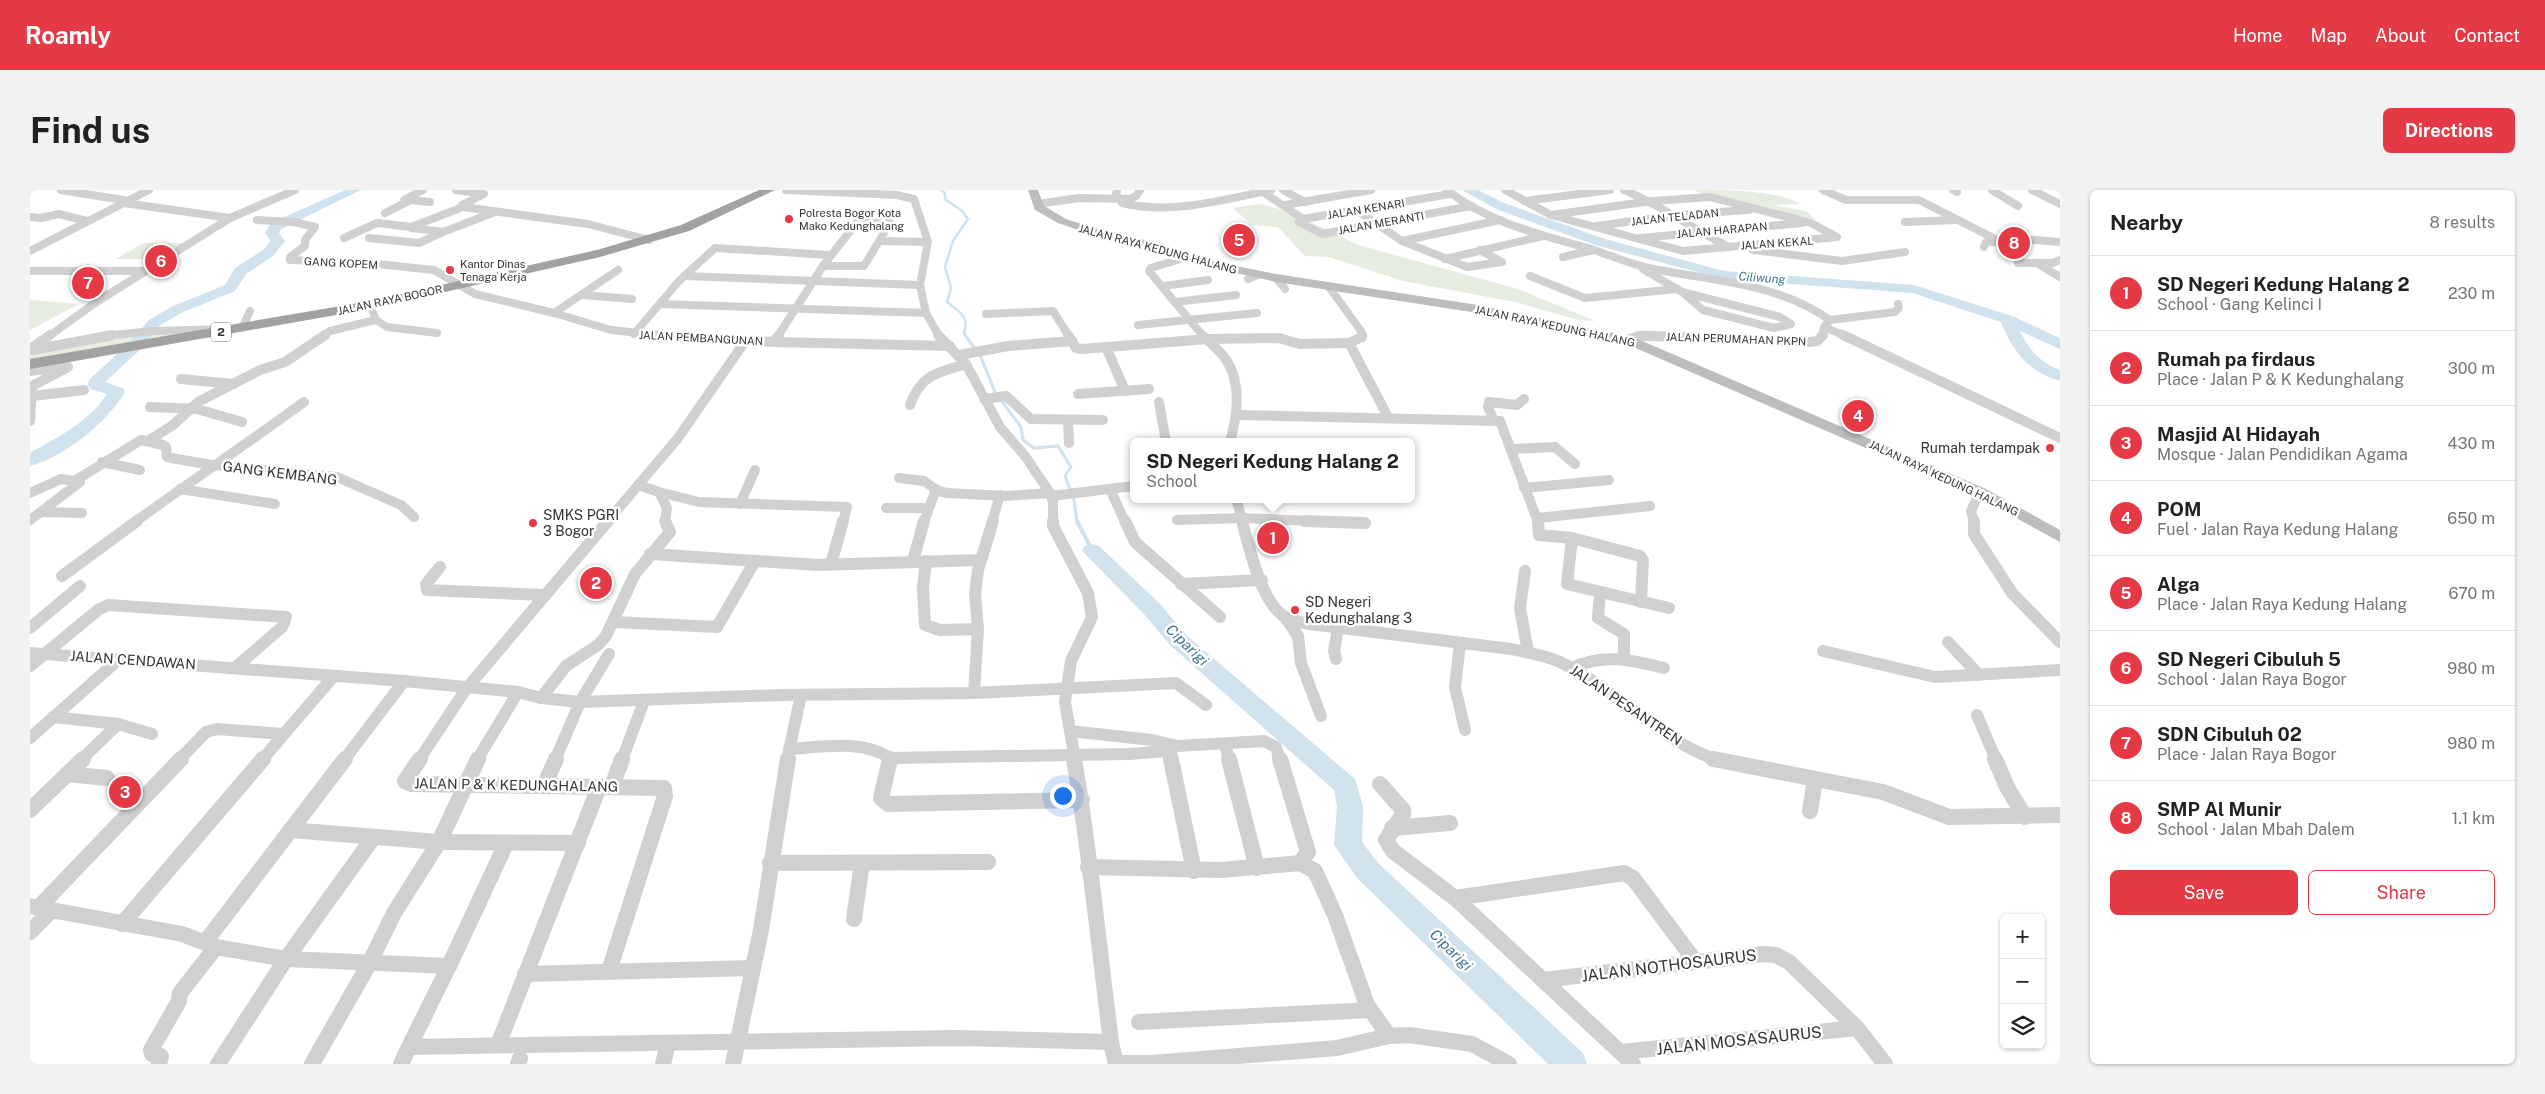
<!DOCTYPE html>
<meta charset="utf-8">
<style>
body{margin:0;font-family:"Public Sans",sans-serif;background:#f2f2f2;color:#202124}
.controls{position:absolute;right:15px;bottom:15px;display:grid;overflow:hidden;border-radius:8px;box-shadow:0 1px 4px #0004}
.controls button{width:45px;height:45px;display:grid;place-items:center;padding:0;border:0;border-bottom:1px solid #e0e0e0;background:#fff;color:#202124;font:25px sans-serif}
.you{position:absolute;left:1032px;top:605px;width:18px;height:18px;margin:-12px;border:4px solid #fff;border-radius:50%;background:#1a73e8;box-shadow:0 0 0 8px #1a73e833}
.badge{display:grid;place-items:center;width:32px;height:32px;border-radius:50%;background:#e63946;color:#fff;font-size:16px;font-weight:700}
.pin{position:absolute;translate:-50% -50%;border:2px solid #fff;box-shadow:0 1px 5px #0006}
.popup{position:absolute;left:1100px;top:248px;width:285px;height:65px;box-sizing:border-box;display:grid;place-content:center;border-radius:8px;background:#fff;filter:drop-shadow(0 1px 4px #0005);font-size:16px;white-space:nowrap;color:#757577}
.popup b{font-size:19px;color:#202124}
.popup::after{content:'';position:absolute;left:50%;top:100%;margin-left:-10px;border:10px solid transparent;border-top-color:#fff}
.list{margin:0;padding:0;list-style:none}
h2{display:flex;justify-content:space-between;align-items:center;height:65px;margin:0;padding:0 20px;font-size:21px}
h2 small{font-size:16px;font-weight:400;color:#757577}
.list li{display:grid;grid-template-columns:32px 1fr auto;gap:15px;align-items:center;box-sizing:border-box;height:75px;padding:0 20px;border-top:1px solid #e0e0e0}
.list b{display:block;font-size:19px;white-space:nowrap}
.list p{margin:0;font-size:16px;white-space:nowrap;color:#757577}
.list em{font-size:16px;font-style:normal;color:#757577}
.actions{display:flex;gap:10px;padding:15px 20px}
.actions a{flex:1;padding:11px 0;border:1px solid #e63946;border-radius:8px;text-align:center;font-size:18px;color:#e63946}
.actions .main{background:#e63946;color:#fff}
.icon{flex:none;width:28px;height:28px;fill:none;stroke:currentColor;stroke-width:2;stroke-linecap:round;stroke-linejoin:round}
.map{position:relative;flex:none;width:2030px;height:874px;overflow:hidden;border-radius:8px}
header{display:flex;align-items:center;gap:30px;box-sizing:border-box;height:70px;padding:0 25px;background:#e63946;color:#fff}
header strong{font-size:24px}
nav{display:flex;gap:28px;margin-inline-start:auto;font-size:18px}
.intro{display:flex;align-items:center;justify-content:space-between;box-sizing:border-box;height:120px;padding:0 30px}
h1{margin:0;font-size:35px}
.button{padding:12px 22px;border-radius:8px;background:#e63946;color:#fff;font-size:18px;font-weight:700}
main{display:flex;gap:30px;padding:0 30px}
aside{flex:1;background:#fff;border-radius:8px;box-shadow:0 1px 4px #0004}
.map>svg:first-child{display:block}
.green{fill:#e6ecdf}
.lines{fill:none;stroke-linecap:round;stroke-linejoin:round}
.stream-far2{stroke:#cfe2ee;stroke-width:2.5}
.stream-far1{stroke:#cfe2ee;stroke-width:3}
.stream{stroke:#cfe2ee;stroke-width:4}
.river{fill:#cfe2ee;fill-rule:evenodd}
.minor-far3{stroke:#d0d0d0;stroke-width:8}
.minor-far2{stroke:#d0d0d0;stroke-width:10}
.minor-far1{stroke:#d0d0d0;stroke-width:12}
.minor{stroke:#d0d0d0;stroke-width:16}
.secondary{fill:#bdbdbd;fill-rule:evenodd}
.trunk{fill:#a2a2a2;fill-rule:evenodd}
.poi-dot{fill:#e63946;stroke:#fff;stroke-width:2}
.labels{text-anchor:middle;stroke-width:5;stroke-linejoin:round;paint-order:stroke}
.far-street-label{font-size:11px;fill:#333;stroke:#fff}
.far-poi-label{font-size:11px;fill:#333;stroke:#fff;text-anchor:start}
.far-water-label{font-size:12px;font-style:italic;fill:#3f7597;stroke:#fff}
.shield{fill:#fff;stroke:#707070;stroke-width:1}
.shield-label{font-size:12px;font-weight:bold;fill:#333}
.poi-label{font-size:14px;fill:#333;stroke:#fff;text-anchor:start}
.street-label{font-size:14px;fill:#333;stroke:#fff}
.water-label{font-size:15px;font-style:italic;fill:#3f7597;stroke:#fff}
.near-street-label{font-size:16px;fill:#333;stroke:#fff}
</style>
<header>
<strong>Roamly</strong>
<nav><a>Home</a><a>Map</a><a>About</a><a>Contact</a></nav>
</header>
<div class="intro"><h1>Find us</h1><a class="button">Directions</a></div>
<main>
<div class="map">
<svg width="2030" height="874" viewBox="0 0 2030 874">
<rect width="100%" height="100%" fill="#fff"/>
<g class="green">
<path d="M1664 0C1692 0 1749 0 1770 14L1742 15 1776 21 1786 30 1684 9Z"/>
<path d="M1230 14 1258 21 1328 55 1488 99 1565 131 1548 130 1485 112 1373 91 1299 67 1275 66 1248 37 1222 35 1203 18Z"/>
<path d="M113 53H156L130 69H86Z"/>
<path d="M0 110 49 114 0 140Z"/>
<path d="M177 139 0 173V162L88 145Z"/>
</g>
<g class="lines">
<path class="stream-far2" d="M911 0 915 3V9L932 21 938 29 923 51 915 77 921 98 917 112C929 122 940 126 934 143L936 146"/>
<path class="stream-far1" d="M935 145 951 167 965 202 991 237 993 250 1004 258 1028 256 1041 277 1035 286 1044 310 1047 332"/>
<path class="stream" d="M1047 331 1062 360"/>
<g class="river">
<path d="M315 0H331L251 39 249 43 255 51 243 66 216 84 205 101 151 123 129 136 112 158 75 192 93 198 95 202C77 232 35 267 0 276V263C28 247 59 232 77 204L60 199 58 195 59 190 100 152 119 130 141 117 195 95 205 78 233 60 241 51 235 43 241 33Z"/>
<path d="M1432 0H1448L1474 13 1575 49 1694 81 1884 95 1982 126 2030 148V159L1990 141C1999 160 2010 172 2030 180V191C1999 183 1982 160 1971 132L1882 103 1694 89 1565 55 1466 19Z"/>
<path d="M1062 354 1069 356 1130 414 1156 445 1325 589 1333 616 1332 652 1348 673 1553 863 1557 874H1518L1328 689 1304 655 1307 616 1304 600 1140 455 1114 424 1055 364 1052 360 1055 356Z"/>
</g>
<g class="minor-far3">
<path d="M31 0 99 11"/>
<path d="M426 0 454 4 432 15 433 17 558 34 619 50"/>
<path d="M756 0 867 5 884 9 898 52 890 95 896 123 909 146"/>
<path d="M1087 0 1086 4 1092 13C1141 25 1192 10 1241 0"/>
<path d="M1253 0 1275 12"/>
<path d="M1417 0C1460 34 1513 45 1564 60 1582 66 1600 74 1619 78 1681 91 1746 92 1800 130L1794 137 1792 146"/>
<path d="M1475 0 1521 25"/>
<path d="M1594 0C1631 15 1663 39 1699 57"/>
<path d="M1793 0 1816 10H1889L1971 52 2005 50 2030 52"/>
<path d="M1923 0 1927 2"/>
<path d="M1962 0 1988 16"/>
<path d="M2002 0 2030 14"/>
<path d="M1233 2 1273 29 1420 4"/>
<path d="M1680 7 1781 33 1807 47 1653 61 1521 25 1622 11Z"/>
<path d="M381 10 400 12"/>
<path d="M1494 11 1580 0"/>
<path d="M94 13 200 28"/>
<path d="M1008 14 1049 8 1100 9 1106 6 1110 0"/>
<path d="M1255 15 1341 0"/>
<path d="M1326 20 1372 51 1437 77 1472 72 1450 60"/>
<path d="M355 23 381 10H374L393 0"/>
<path d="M0 27 11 28 29 24 57 31"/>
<path d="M1273 29 1269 32 1292 44 1441 16"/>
<path d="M227 30 264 32 285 37 275 50V56L260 67V70L338 73 404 80 445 104 524 123 581 140 637 146"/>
<path d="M827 32 860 33 834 76H793Z"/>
<path d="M1875 32 1928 30"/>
<path d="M1567 36 1647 25 1719 20"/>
<path d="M382 38 413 42 465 22"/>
<path d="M314 48 347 33 381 37 433 17"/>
<path d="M339 48 389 53 413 42"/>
<path d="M1610 48 1772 33"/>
<path d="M850 51 898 52"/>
<path d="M1372 51 1470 30"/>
<path d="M1954 57 1956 52H1971L1988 62"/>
<path d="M1723 60 1812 71 1875 62"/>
<path d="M0 61 119 0"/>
<path d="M1157 67 1121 78 1119 81 1173 146"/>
<path d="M1533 67 1564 60"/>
<path d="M1415 69 1513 46"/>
<path d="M1988 73H2023L2030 70"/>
<path d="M2007 73 2030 87"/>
<path d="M1613 79 1652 102"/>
<path d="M0 81H115"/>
<path d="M654 86 890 95"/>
<path d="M1500 86 1555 108 1647 99"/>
<path d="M1246 88 1255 99"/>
<path d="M1218 89 1228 85"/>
<path d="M1133 96 1178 90"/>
<path d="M1299 97 1331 141 1332 146"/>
<path d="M1652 102 1750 127 1761 134 1744 138 1673 120Z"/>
<path d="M552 105 602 109"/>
<path d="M1145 112 1206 105"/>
<path d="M631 114 896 123"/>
<path d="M340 115 346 130 357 137 407 143"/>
<path d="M524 123 588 80"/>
<path d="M956 124 1023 121 1039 146"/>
<path d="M1800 130 1865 122 1869 118 1868 114"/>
<path d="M1108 135 1227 123"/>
<path d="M1794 137 1816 146"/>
<path d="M212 138 220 121"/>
<path d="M604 144 649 91 685 58 800 65"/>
<path d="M19 146 65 113 200 28 265 0"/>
<path d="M73 146 123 141 196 139"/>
<path d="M293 146 300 141 345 130"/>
<path d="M748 146 793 76"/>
</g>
<g class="minor-far2">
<path d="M615 145 744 152 920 156"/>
<path d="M908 145 936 174 970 237 995 266 1020 303 1023 312V332"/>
<path d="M1038 145 1042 151"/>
<path d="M1172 145C1180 153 1191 161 1197 171 1212 195 1207 226 1200 252"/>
<path d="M1332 145V147L1319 153 1358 227"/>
<path d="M1813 145 2030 248"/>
<path d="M1598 150 1609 146H1623L1780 152 1787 151 1793 145"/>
<path d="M744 152 749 145"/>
<path d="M1076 157 1095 201"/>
<path d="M0 159 20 145"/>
<path d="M2 160 83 145"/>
<path d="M929 165 978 156 1042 151 1046 158 1052 159 1178 149 1249 148 1270 154 1319 153"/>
<path d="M0 181 38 177 2 196 0 231"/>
<path d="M151 189 204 194"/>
<path d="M1048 204 1119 199"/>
<path d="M2 206 54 200"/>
<path d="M954 209 976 206 1001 229 1073 230"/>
<path d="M1129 212 1136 252"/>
<path d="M880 215C891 184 907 183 936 174"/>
<path d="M120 217 167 219 212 232"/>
<path d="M1207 225 1470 231 1508 332"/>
<path d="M1463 229 1458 217 1459 212 1487 215 1494 209"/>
<path d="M1038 230 1039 253"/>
<path d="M118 251 143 235 168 212 230 180 255 172 295 145"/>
<path d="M1481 259 1525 257 1545 274"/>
<path d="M72 272 110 280"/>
<path d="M869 288 894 291 908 301 917 303 976 306 1020 303"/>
<path d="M46 290 111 250 133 255 136 257 137 267 141 268 182 275 307 287 371 315 384 327"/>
<path d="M608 295 629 302 637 318 635 332"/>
<path d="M1494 298 1579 290"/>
<path d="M150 299 245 314"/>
<path d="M1080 299 1095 332"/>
<path d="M629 302 669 312 817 317 813 332"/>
<path d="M0 303 31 289 50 292 0 330"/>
<path d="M1021 306 1104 296"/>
<path d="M1206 309 1213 332"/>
<path d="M710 314 725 280"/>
<path d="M856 318H897"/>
<path d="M11 322 52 323"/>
<path d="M1508 328 1620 316"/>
<path d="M1147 330 1212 328 1306 332"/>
<path d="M105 332C161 291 218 253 274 212"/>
<path d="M577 332 648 248 716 150"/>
<path d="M894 332 906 299"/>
<path d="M962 332 970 305"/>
<path d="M1944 332 1941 321 1950 302"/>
</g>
<g class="minor-far1">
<path d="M1023 331V336L1058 403 1062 427 1041 471 1035 512 1045 570"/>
<path d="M1095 331 1105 352 1190 427"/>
<path d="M1212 331C1219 356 1230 407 1251 424 1258 431 1270 432 1280 434L1481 459C1497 462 1514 465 1530 472 1585 498 1628 550 1687 570"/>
<path d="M1275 331 1335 333"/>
<path d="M1508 331 1509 345 1542 348 1610 366 1613 370 1611 412"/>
<path d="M1944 331V344L1982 403 2030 452"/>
<path d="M1542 348 1537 394 1639 418"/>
<path d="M620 364 788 375 951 370"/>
<path d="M883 371 894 331"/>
<path d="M896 371 893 398 895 435 910 440 948 439"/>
<path d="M801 374 813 331"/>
<path d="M410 377 396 394 397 400 514 405"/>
<path d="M1495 381 1490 418 1498 462"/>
<path d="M32 386 107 331"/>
<path d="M1151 394 1232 390"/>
<path d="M1570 403 1568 428 1594 444V468"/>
<path d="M1255 427 1268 446 1271 473 1291 526"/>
<path d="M584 432 687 437 725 371"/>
<path d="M0 438 50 396"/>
<path d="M1918 452 1949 485"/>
<path d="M1430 454 1425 497 1435 540"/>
<path d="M1793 461 1905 487 2030 480"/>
<path d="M0 463 374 491 488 502 511 508 550 512 750 505 944 503 1146 493 1176 515"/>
<path d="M1306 469 1304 461 1308 437"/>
<path d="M0 476 68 420 78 415 256 427 252 437 206 477"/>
<path d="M1542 478C1574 463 1601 470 1634 478"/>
<path d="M944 503 948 439 945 404 948 380 963 331"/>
<path d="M511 508 536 476 568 455 576 446 605 384 640 342 635 331"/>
<path d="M1947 525 1966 570"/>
<path d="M23 527 88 534 122 544"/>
<path d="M1040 541 1122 550 1147 556"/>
<path d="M0 548 88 470"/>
<path d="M1195 554 1199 570"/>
<path d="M759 559C791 557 833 549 860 568L1099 564 1139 561 1147 556 1234 551 1246 557 1250 570"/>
<path d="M1139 561 1141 570"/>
<path d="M51 570 88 534"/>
<path d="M149 570 176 542 187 539 254 544 303 487"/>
<path d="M232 570 254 544"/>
<path d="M314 570 374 491"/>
<path d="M389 570 436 499 578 331"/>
<path d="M447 570 488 502"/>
<path d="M525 570 550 512 579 464"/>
<path d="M592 570 614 511"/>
<path d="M757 570 771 505"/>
<path d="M860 570V568"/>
</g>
<g class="minor">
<path d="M390 569 375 591 381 594 634 598 635 606 579 781"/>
<path d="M860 569 851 608 858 614 1052 610"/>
<path d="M1044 569C1060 662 1069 758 1081 852L1086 874"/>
<path d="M1141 569 1164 681"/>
<path d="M1199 569 1227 678"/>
<path d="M1683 569 1853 602 1919 627 2030 625"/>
<path d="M1965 569 1977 597 1995 627"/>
<path d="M37 584 77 588"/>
<path d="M1350 594 1373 620V624L1356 650 1363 661 1425 708 1603 874"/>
<path d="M514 596 526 569"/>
<path d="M582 596 592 569"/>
<path d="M0 620 53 569"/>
<path d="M1780 621 1785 590"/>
<path d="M1362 638 1420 633"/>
<path d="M260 640 409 652 548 653"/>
<path d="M740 673 958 672"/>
<path d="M1270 673 1285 681 1305 725 1337 815 1359 846 1379 845 1442 854 1479 874"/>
<path d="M1058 677 1191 680 1270 673 1278 662 1250 569"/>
<path d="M1425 708 1594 683 1603 688 1665 771"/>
<path d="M0 716 152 744 186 757 256 769 419 776 379 857 925 848 1081 852"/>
<path d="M9 717 151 569"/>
<path d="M824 729 832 673"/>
<path d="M92 734 233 569"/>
<path d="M0 742 22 720"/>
<path d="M176 751 315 569"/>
<path d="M419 776 476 654"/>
<path d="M495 784 723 778"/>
<path d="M1513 790 1733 764 1746 765 1759 772 1827 838 1855 874"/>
<path d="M1109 832 1340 820"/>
<path d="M468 855 569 597"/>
<path d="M1591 862 1827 838"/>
<path d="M1086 873H1122L1307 858 1359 846"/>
<path d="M129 874 131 866 122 864 121 860 149 811 150 803 186 757"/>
<path d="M188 874 256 769 343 648"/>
<path d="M282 874 339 774 364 723 409 652 448 569"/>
<path d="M371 874 379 857"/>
<path d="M488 874 490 868"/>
<path d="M633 874 636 862"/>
<path d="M703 874 731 740 758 569"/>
</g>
<path class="secondary" d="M998 0H1008L1014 16 1036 29 1064 38 1128 53 1182 71 1246 84 1448 115 1603 147 1956 299 2030 340V352L1944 305 1594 153 1448 123 1246 92 1179 77 1121 58 1057 43 1028 33 1005 20Z"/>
<path class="trunk" d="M729 0H745L659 41 570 67 340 119 0 179V169L340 111 567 60 651 35Z"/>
</g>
<g class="poi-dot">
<circle cx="759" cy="29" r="5"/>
<circle cx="420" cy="80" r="5"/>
<circle cx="2020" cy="258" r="5"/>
<circle cx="503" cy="333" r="5"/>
<circle cx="1265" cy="420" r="5"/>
</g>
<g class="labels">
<g class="far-street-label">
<text transform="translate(1336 19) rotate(-9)" y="4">JALAN KENARI</text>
<text transform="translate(1645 27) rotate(-6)" y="4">JALAN TELADAN</text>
<text transform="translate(1351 33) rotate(-10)" y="4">JALAN MERANTI</text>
<text transform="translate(1692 40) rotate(-5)" y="4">JALAN HARAPAN</text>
<text transform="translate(1747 53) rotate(-4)" y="4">JALAN KEKAL</text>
<text transform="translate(1128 59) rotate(15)" y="4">JALAN RAYA KEDUNG HALANG</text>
<text transform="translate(311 73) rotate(3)" y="4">GANG KOPEM</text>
<text transform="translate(360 110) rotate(-12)" y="4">JALAN RAYA BOGOR</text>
<text transform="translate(1525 136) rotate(12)" y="4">JALAN RAYA KEDUNG HALANG</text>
<text transform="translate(671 148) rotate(3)" y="4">JALAN PEMBANGUNAN</text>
<text transform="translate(1706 149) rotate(2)" y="4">JALAN PERUMAHAN PKPN</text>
<text transform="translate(1914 288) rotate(25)" y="4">JALAN RAYA KEDUNG HALANG</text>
</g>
<g class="far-poi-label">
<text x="769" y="27">Polresta Bogor Kota<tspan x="769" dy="13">Mako Kedunghalang</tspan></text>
<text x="430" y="78">Kantor Dinas<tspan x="430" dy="13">Tenaga Kerja</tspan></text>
</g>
<g class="far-water-label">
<text transform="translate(1732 88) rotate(4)" y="4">Ciliwung</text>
</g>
<rect class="shield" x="181" y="132.5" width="20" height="19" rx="4"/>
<g class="shield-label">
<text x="191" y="146">2</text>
</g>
<g class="poi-label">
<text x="2010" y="263" text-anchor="end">Rumah terdampak</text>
<text x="513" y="330">SMKS PGRI<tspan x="513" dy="16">3 Bogor</tspan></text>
<text x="1275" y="417">SD Negeri<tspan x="1275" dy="16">Kedunghalang 3</tspan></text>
</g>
<g class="street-label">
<text transform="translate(250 283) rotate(7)" y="5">GANG KEMBANG</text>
<text transform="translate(103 470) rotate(4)" y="5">JALAN CENDAWAN</text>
<text transform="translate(1596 515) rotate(34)" y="5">JALAN PESANTREN</text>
<text transform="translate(486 595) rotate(1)" y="5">JALAN P &amp; K KEDUNGHALANG</text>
</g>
<g class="water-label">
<text transform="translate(1157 455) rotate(44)" y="5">Ciparigi</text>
<text transform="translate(1421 760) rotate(44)" y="5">Ciparigi</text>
</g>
<g class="near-street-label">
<text transform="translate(1639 775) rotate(-7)" y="6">JALAN NOTHOSAURUS</text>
<text transform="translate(1709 850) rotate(-6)" y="6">JALAN MOSASAURUS</text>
</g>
</g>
</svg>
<div class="controls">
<button>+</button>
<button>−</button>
<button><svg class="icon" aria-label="layers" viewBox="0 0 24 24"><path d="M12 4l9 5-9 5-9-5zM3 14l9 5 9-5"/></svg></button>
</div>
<div class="you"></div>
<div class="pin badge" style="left:1243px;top:348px">1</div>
<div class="popup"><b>SD Negeri Kedung Halang 2</b>School</div>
<div class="pin badge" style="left:566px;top:393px">2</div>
<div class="pin badge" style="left:95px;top:602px">3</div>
<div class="pin badge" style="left:1828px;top:226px">4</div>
<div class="pin badge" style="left:1209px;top:50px">5</div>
<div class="pin badge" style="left:131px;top:71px">6</div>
<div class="pin badge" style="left:58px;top:93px">7</div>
<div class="pin badge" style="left:1984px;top:53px">8</div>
</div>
<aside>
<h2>Nearby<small>8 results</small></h2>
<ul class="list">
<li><span class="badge">1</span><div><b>SD Negeri Kedung Halang 2</b><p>School · Gang Kelinci I</p></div><em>230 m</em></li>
<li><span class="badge">2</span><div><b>Rumah pa firdaus</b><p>Place · Jalan P &amp; K Kedunghalang</p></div><em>300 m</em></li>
<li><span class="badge">3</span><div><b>Masjid Al Hidayah</b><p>Mosque · Jalan Pendidikan Agama</p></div><em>430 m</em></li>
<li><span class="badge">4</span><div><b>POM</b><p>Fuel · Jalan Raya Kedung Halang</p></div><em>650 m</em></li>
<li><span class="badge">5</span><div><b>Alga</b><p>Place · Jalan Raya Kedung Halang</p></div><em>670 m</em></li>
<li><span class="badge">6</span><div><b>SD Negeri Cibuluh 5</b><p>School · Jalan Raya Bogor</p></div><em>980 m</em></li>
<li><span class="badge">7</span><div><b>SDN Cibuluh 02</b><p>Place · Jalan Raya Bogor</p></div><em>980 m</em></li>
<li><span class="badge">8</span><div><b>SMP Al Munir</b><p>School · Jalan Mbah Dalem</p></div><em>1.1 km</em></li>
</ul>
<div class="actions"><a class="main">Save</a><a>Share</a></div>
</aside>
</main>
